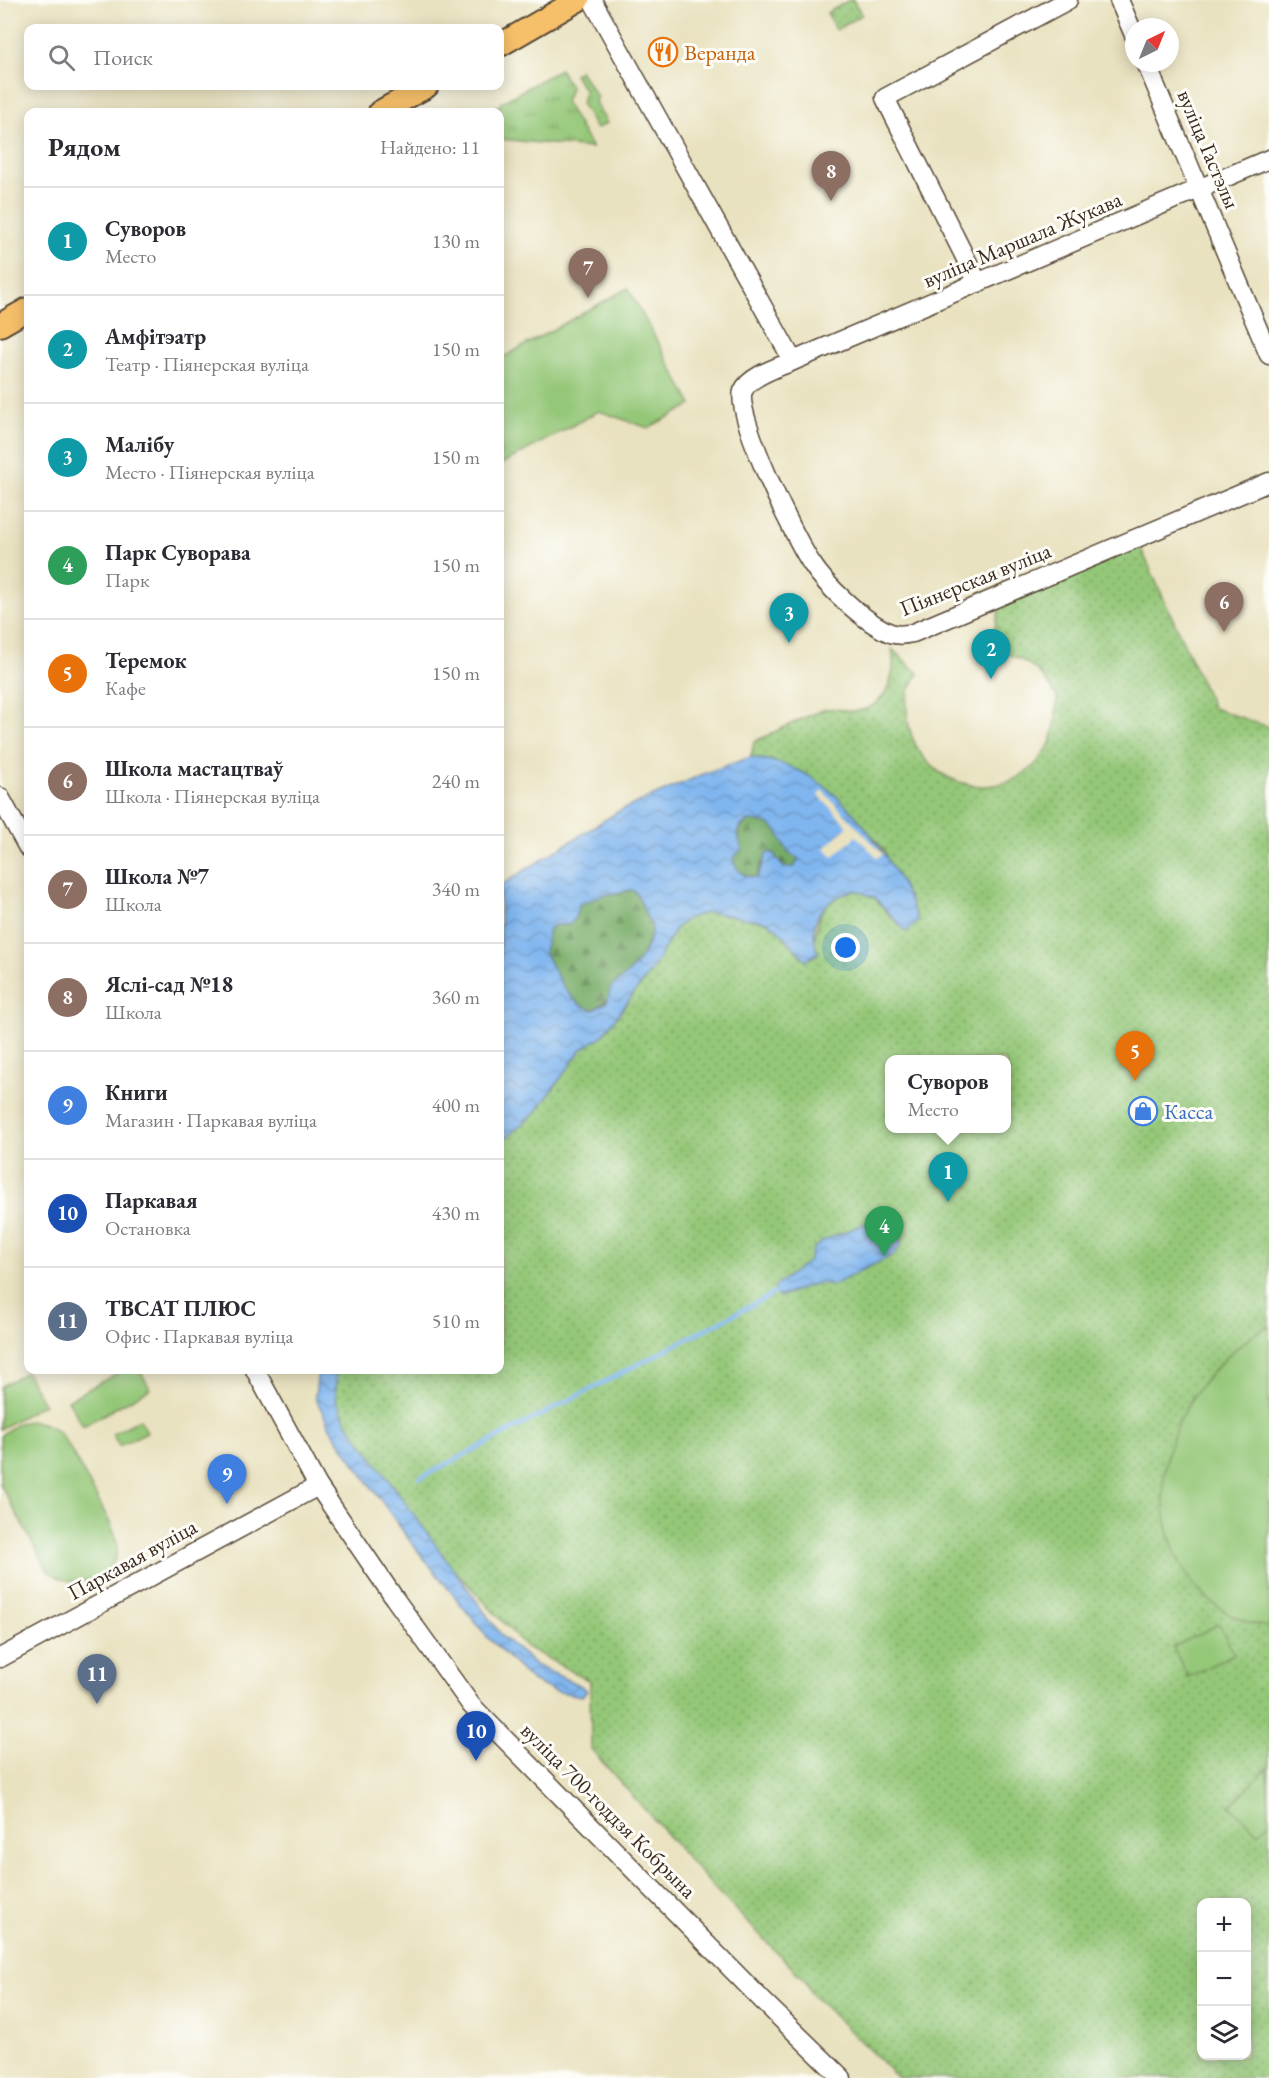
<!DOCTYPE html>
<html lang="ru">
<meta charset="utf-8">
<style>
body{margin:0;font-family:"EB Garamond",serif;background:#f2f2f3;color:#2b2b33}
.controls{position:absolute;right:18px;bottom:18px;display:grid;overflow:hidden;border-radius:12px;box-shadow:0 3px 15px #0003}
.controls button{width:54px;height:54px;display:grid;place-items:center;padding:0;border:0;border-bottom:2px solid #e1e1e2;background:#fff;color:#2b2b33;font:30px sans-serif}
.compass{position:absolute;left:1125px;top:18px;width:54px;height:54px;border-radius:50%;background:#fff;box-shadow:0 3px 15px #0003;rotate:43deg}
.you{position:absolute;left:846px;top:948px;width:21px;height:21px;margin:-15px;border:4px solid #fff;border-radius:50%;background:#1a73e8;box-shadow:0 0 0 9px #1a73e833}
.badge{display:grid;place-items:center;width:39px;height:39px;border-radius:50%;background:#b5179e;color:#fff;font-size:20px;font-weight:700}
.pin{position:absolute;translate:-50% -50px;filter:drop-shadow(0 2px 3px #0008)}
.pin::after{content:'';position:absolute;top:32px;width:21px;height:18px;background:inherit;clip-path:polygon(0 0,100% 0,50% 100%)}
.popup{position:absolute;left:885px;top:1055px;width:126px;height:78px;box-sizing:border-box;display:grid;place-content:center;border-radius:12px;background:#fff;filter:drop-shadow(0 2px 4px #0005);font-size:20px;white-space:nowrap;color:#7c7c81}
.popup b{font-size:22px;color:#2b2b33}
.popup::after{content:'';position:absolute;left:50%;top:100%;margin-left:-12px;border:12px solid transparent;border-top-color:#fff}
.list{margin:0;padding:0;list-style:none}
h2{display:flex;justify-content:space-between;align-items:center;height:78px;margin:0;padding:0 24px;font-size:26px}
h2 small{font-size:20px;font-weight:400;color:#7c7c81}
.list li{display:grid;grid-template-columns:39px 1fr auto;gap:18px;align-items:center;box-sizing:border-box;height:108px;padding:0 24px;border-top:2px solid #e1e1e2}
.list b{display:block;font-size:22px;white-space:nowrap}
.list p{margin:0;font-size:20px;white-space:nowrap;color:#7c7c81}
.list em{font-size:20px;font-style:normal;color:#7c7c81}
.icon{flex:none;width:33px;height:33px;fill:none;stroke:currentColor;stroke-width:2;stroke-linecap:round;stroke-linejoin:round}
.map{position:relative;flex:none;width:1269px;height:2078px;overflow:hidden}
.search{position:absolute;background:#fff;box-shadow:0 3px 15px #0003;left:24px;top:24px;width:480px;height:66px;display:flex;align-items:center;gap:15px;box-sizing:border-box;padding:0 21px;border-radius:12px;color:#7c7c81;font-size:22px}
.panel{position:absolute;background:#fff;box-shadow:0 3px 15px #0003;left:24px;top:108px;width:480px;height:1266px;border-radius:12px}
.map>svg:first-child{display:block}
.grass{fill:url(#grass-tufts);stroke:#68784b;stroke-width:1.5}
.forest{fill:url(#forest-firs);stroke:#596b43;stroke-width:1.5}
.park{fill:url(#park-dots);stroke:#68784b;stroke-width:1.5;fill-rule:evenodd}
.garden{fill:#94c778;stroke:#68784b;stroke-width:1.5}
.water{fill:url(#water-waves);stroke:#5e7086;stroke-width:1.5;fill-rule:evenodd}
.pier{fill:#e9e2c0}
.lines{fill:none;stroke-linecap:round;stroke-linejoin:round}
.stream{stroke:#80b6ef;stroke-width:4.5}
.minor-casing{stroke:#554636;stroke-width:21}
.major-casing{stroke:#554636;stroke-width:26}
.minor{stroke:#fff;stroke-width:18}
.major{stroke:#f6c06b;stroke-width:22}
.labels{text-anchor:middle;stroke-width:6;stroke-linejoin:round;paint-order:stroke}
.food-label{font-size:22px;fill:#c56008;stroke:#fdfcf7;text-anchor:start}
.street-label{font-size:22px;fill:#3b2a1e;stroke:#fdfcf7}
.shop-label{font-size:22px;fill:#366cbe;stroke:#fdfcf7;text-anchor:start}
</style>
<div class="map">
<svg width="1269" height="2078" viewBox="0 0 1269 2078">
<defs>
<pattern id="grass-tufts" width="24" height="20" patternUnits="userSpaceOnUse" patternTransform="scale(1.5)"><rect width="24" height="20" fill="#94c778"/><path d="M3 7l-1-3M5 7V3M7 7l1-3M15 17l-1-3M17 17v-4M19 17l1-3" fill="none" stroke="#7aa262"/></pattern>
<pattern id="forest-firs" width="22" height="20" patternUnits="userSpaceOnUse" patternTransform="scale(1.5)"><rect width="22" height="20" fill="#77ac68"/><path d="M5 1l3.5 6h-7zM16 11l3.5 6h-7z" fill="#638c55"/></pattern>
<pattern id="park-dots" width="8" height="8" patternUnits="userSpaceOnUse" patternTransform="scale(1.5)"><rect width="8" height="8" fill="#94c778"/><path d="M2 2h.1M6 6h.1" fill="none" stroke="#7aa262" stroke-width="1.8" stroke-linecap="round"/></pattern>
<pattern id="water-waves" width="16" height="10" patternUnits="userSpaceOnUse" patternTransform="scale(1.5)"><rect width="16" height="10" fill="#80b6ef"/><path d="M0 5q4-4 8 0t8 0" fill="none" stroke="#6a94c1"/></pattern>
</defs>
<rect width="100%" height="100%" fill="#fdfcf7"/>
<filter id="ink" filterUnits="userSpaceOnUse"><feTurbulence type="fractalNoise" baseFrequency=".0167" numOctaves="2"/><feDisplacementMap in="SourceGraphic" scale="12" xChannelSelector="R" yChannelSelector="G"/><feConvolveMatrix kernelMatrix="1 2 1 2 8 2 1 2 1" color-interpolation-filters="sRGB"/></filter>
<filter id="wash" filterUnits="userSpaceOnUse"><feTurbulence type="fractalNoise" baseFrequency=".008" numOctaves="4" result="noise"/><feDisplacementMap in="SourceGraphic" scale="24" xChannelSelector="R" yChannelSelector="G"/><feGaussianBlur stdDeviation="1.35" result="paint"/><feColorMatrix in="noise" values="0 0 0 0 0 0 0 0 0 0 0 0 0 0 0 0 0 1.4 0 .05"/><feComposite in="paint" operator="in"/></filter>
<g filter="url(#wash)">
<rect width="100%" height="100%" fill="#e9e2c0"/>
<g class="grass">
<path d="M560 69 571 88 565 101 592 148 500 139V112H493L502 102Z"/>
<path d="M580 71 597 97 595 102 607 123 596 129 581 103 585 91 574 74Z"/>
</g>
<g class="forest">
<path d="M749 821C765 821 784 827 785 847L799 859 794 867 784 869 781 861 761 863 757 877C748 878 730 871 733 858 734 854 737 849 738 845 741 833 735 829 749 821Z"/>
<path d="M633 890C644 900 642 914 652 925 651 951 615 998 593 1010 567 1004 556 973 544 952L548 929 554 925H569L575 918 579 904 603 895Z"/>
</g>
<g class="park">
<path d="M849 0H853L862 15 836 30 827 13Z"/>
<path d="M1140 546 1213 708 1269 727V2078H898L811 1993 804 1980 715 1889 591 1749 590 1681 526 1647 449 1564 345 1420 336 1399V1370H500V1143L581 1050 602 1036 654 967 675 929 688 918 709 912 768 922 778 930 806 960C828 926 802 907 855 890L875 898 892 918 886 853 875 839 818 782 778 762 751 757 754 742C777 731 802 717 826 709 835 706 848 713 858 711 889 705 896 674 892 649L919 674C907 687 905 703 908 720 919 793 1013 810 1048 747 1056 733 1056 712 1057 697 1036 663 1027 661 990 648L1000 606ZM890 1060H1006V1128H890ZM1202 1902H1246V2056H1202Z"/>
</g>
<g class="garden">
<path d="M628 288 692 405 648 428 599 411 500 465V359Z"/>
<path d="M1269 1325V1627C1183 1615 1146 1520 1171 1443 1186 1393 1226 1351 1269 1325Z"/>
<path d="M123 1370H140L150 1389 83 1426 68 1400Z"/>
<path d="M26 1372 44 1404 0 1429V1387Z"/>
<path d="M140 1419 147 1432 119 1446 112 1434Z"/>
<path d="M30 1421C43 1422 54 1426 62 1436 70 1448 114 1527 116 1538 124 1580 76 1593 48 1571L0 1484V1436L18 1423Z"/>
<path d="M1219 1624 1234 1654 1188 1677 1173 1647Z"/>
<path d="M1267 1768 1269 1822 1258 1833 1230 1806Z"/>
</g>
<g class="water">
<path d="M751 757C768 760 784 763 800 771 853 797 898 867 918 921L906 932 875 898 855 890C823 900 806 919 818 954L806 960 778 930 768 922 709 912 688 918 675 929 654 967 602 1036 581 1050 537 1111 500 1143V886L619 811 708 772ZM748 821C791 821 773 848 799 859L794 867 784 868 773 853H767L757 877C745 879 735 870 733 858L742 850 737 833 741 826ZM633 890C644 900 642 914 652 925 651 951 632 973 611 987L607 1002 593 1010C567 1004 556 973 544 952L549 929 554 925H569L575 918 579 904 603 895Z"/>
<path d="M886 1215 893 1223 889 1226 895 1238 900 1236C903 1246 900 1248 893 1255L833 1285 821 1283 810 1285 779 1297 774 1287 809 1261 813 1249 823 1241Z"/>
<path d="M318 1370H336V1399L345 1420 502 1636 537 1666 581 1686 587 1691 582 1696 554 1691 532 1681 488 1638 410 1541 333 1433 315 1397Z"/>
</g>
<path class="pier" d="M822 790 835 804 883 854 878 858 856 836 833 857 825 848 848 826 818 795Z"/>
<g class="lines">
<path class="stream" d="M420 1478 777 1292"/>
</g>
</g>
<g filter="url(#ink)">
<g class="lines">
<g class="minor-casing">
<g id="minor">
<path d="M592 0 793 361"/>
<path d="M1119 0 1134 35"/>
<path d="M1146 63 1269 355"/>
<path d="M1269 159 793 361C779 367 749 376 743 391 734 414 796 541 812 564 826 586 863 620 886 631 895 636 903 635 913 633L1269 482"/>
<path d="M978 283 885 98 1068 0"/>
<path d="M0 797 28 848"/>
<path d="M255 1370 318 1486 395 1599 471 1705 764 2002 842 2078"/>
<path d="M0 1658 318 1486"/>
</g>
</g>
<g class="major-casing">
<g id="major">
<path d="M500 45 578 0"/>
<path d="M380 112 427 86"/>
<path d="M0 325 28 309"/>
</g>
</g>
<use href="#minor" class="minor"/>
<use href="#major" class="major"/>
</g>
</g>
<defs>
<g id="restaurant-ring" transform="scale(1.5)"><circle r="9.5" fill="#fdfcf7" stroke="#e8710a" stroke-width="1.5"/><path d="M-5-6h1v4h1v-4h1v4h1v-4h1v5L-1.5 .5V6h-2V.5L-5-1ZM5-6V6H3V1.5H1.5Q1.5-4 5-6Z" fill="#e8710a"/></g>
<g id="shop-ring" transform="scale(1.5)"><circle r="9.5" fill="#fdfcf7" stroke="#3f7fe0" stroke-width="1.5"/><path d="M-5-2.5h2.3a2.7 3.5 0 0 1 5.4 0H5L5.5 6h-11ZM-1.5-2.5h3a1.5 2.3 0 0 0-3 0Z" fill="#3f7fe0"/></g>
</defs>
<g fill-rule="evenodd">
<use href="#restaurant-ring" x="663" y="52"/>
<use href="#shop-ring" x="1143" y="1111"/>
</g>
<g class="labels">
<g class="food-label">
<text x="684" y="60">Веранда</text>
</g>
<g class="street-label">
<text transform="translate(1209 149) rotate(67)" y="8">вуліца Гастэлы</text>
<text transform="translate(1022 239) rotate(-23)" y="8">вуліца Маршала Жукава</text>
<text transform="translate(975 579) rotate(-22)" y="8">Піянерская вуліца</text>
<text transform="translate(132 1559) rotate(-29)" y="8">Паркавая вуліца</text>
<text transform="translate(609 1810) rotate(45)" y="8">вуліца 700-годдзя Кобрына</text>
</g>
<g class="shop-label">
<text x="1164" y="1119">Касса</text>
</g>
</g>
</svg>
<div class="controls">
<button>+</button>
<button>−</button>
<button><svg class="icon" aria-label="layers" viewBox="0 0 24 24"><path d="M12 4l9 5-9 5-9-5zM3 14l9 5 9-5"/></svg></button>
</div>
<svg class="compass" viewBox="-18 -18 36 36"><path d="M0-13l5 13h-10z" fill="#e53935"/><path d="M0 13l5-13h-10z" fill="#7c7c81"/></svg>
<div class="you"></div>
<div class="pin badge" style="left:948px;top:1202px;background:#0f9aa8">1</div>
<div class="popup"><b>Суворов</b>Место</div>
<div class="pin badge" style="left:991px;top:679px;background:#0f9aa8">2</div>
<div class="pin badge" style="left:789px;top:643px;background:#0f9aa8">3</div>
<div class="pin badge" style="left:884px;top:1256px;background:#2e9e5b">4</div>
<div class="pin badge" style="left:1135px;top:1081px;background:#e8710a">5</div>
<div class="pin badge" style="left:1224px;top:632px;background:#8d6e63">6</div>
<div class="pin badge" style="left:588px;top:298px;background:#8d6e63">7</div>
<div class="pin badge" style="left:831px;top:201px;background:#8d6e63">8</div>
<div class="pin badge" style="left:227px;top:1504px;background:#3f7fe0">9</div>
<div class="pin badge" style="left:476px;top:1761px;background:#1a4fb4">10</div>
<div class="pin badge" style="left:97px;top:1704px;background:#5c6f8a">11</div>
<div class="search"><svg class="icon" aria-label="search" viewBox="0 0 24 24"><circle cx="10" cy="10" r="6"/><path d="M15 15l6 6"/></svg>Поиск</div>
<section class="panel">
<h2>Рядом<small>Найдено: 11</small></h2>
<ul class="list">
<li><span class="badge" style="background:#0f9aa8">1</span><div><b>Суворов</b><p>Место</p></div><em>130 m</em></li>
<li><span class="badge" style="background:#0f9aa8">2</span><div><b>Амфітэатр</b><p>Театр · Піянерская вуліца</p></div><em>150 m</em></li>
<li><span class="badge" style="background:#0f9aa8">3</span><div><b>Малібу</b><p>Место · Піянерская вуліца</p></div><em>150 m</em></li>
<li><span class="badge" style="background:#2e9e5b">4</span><div><b>Парк Суворава</b><p>Парк</p></div><em>150 m</em></li>
<li><span class="badge" style="background:#e8710a">5</span><div><b>Теремок</b><p>Кафе</p></div><em>150 m</em></li>
<li><span class="badge" style="background:#8d6e63">6</span><div><b>Школа мастацтваў</b><p>Школа · Піянерская вуліца</p></div><em>240 m</em></li>
<li><span class="badge" style="background:#8d6e63">7</span><div><b>Школа №7</b><p>Школа</p></div><em>340 m</em></li>
<li><span class="badge" style="background:#8d6e63">8</span><div><b>Яслі-сад №18</b><p>Школа</p></div><em>360 m</em></li>
<li><span class="badge" style="background:#3f7fe0">9</span><div><b>Книги</b><p>Магазин · Паркавая вуліца</p></div><em>400 m</em></li>
<li><span class="badge" style="background:#1a4fb4">10</span><div><b>Паркавая</b><p>Остановка</p></div><em>430 m</em></li>
<li><span class="badge" style="background:#5c6f8a">11</span><div><b>ТВСАТ ПЛЮС</b><p>Офис · Паркавая вуліца</p></div><em>510 m</em></li>
</ul>
</section>
</div>
